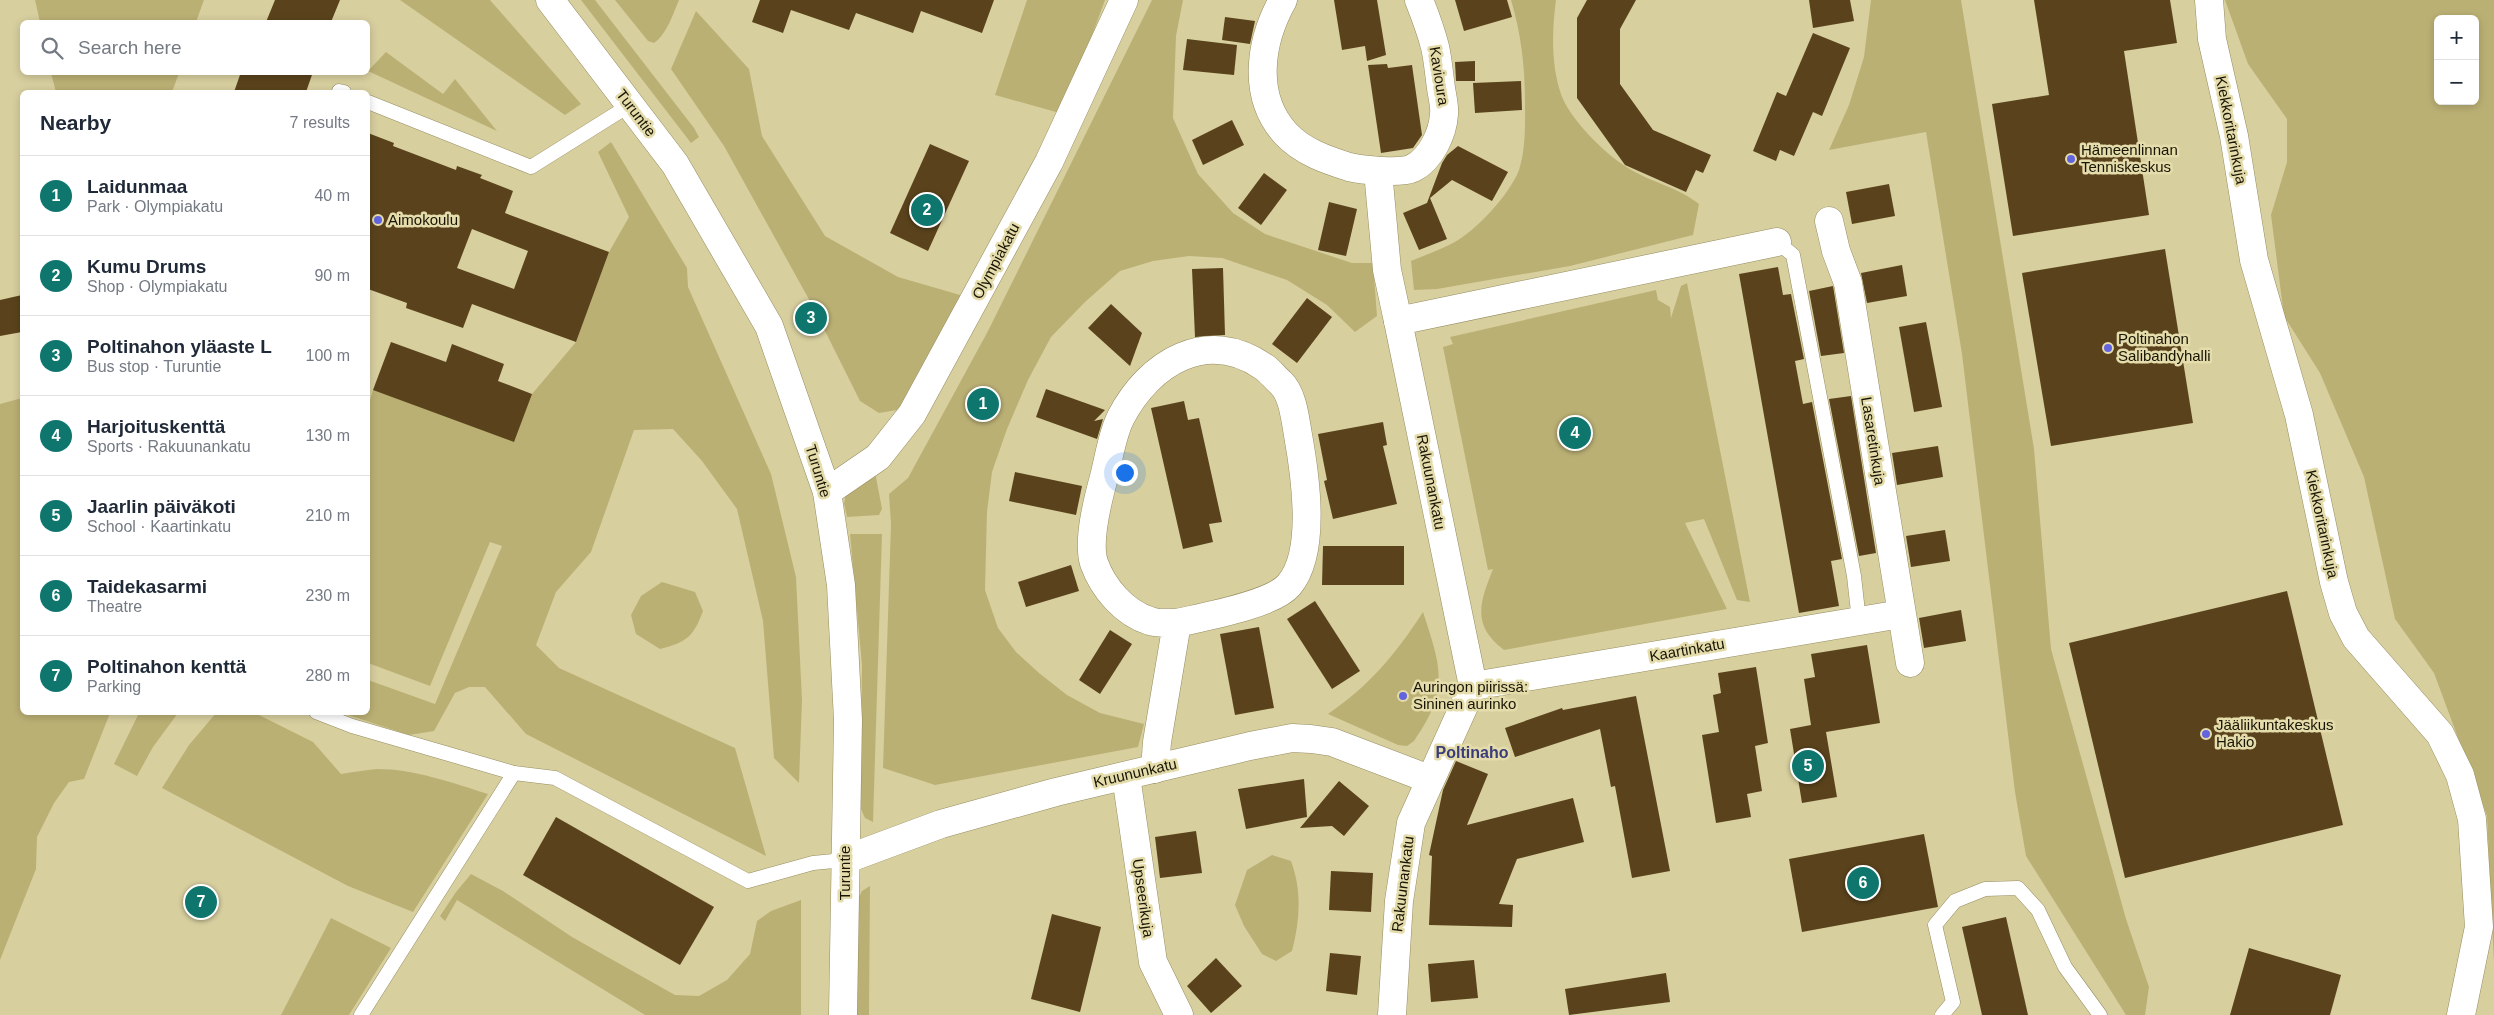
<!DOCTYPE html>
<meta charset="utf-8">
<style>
body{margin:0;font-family:Helvetica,sans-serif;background:#f2f2f3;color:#1f2937}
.controls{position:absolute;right:15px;top:15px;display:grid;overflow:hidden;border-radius:8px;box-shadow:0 2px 8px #0003}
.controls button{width:45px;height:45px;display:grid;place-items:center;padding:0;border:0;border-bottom:1px solid #e0e1e3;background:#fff;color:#1f2937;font:25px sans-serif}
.you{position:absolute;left:1124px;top:472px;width:18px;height:18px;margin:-12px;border:4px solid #fff;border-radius:50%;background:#1a73e8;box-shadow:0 0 0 8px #1a73e833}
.badge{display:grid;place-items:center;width:32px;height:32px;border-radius:50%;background:#0f766e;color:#fff;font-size:16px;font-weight:700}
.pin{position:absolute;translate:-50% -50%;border:2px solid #fff;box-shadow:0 1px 5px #0006}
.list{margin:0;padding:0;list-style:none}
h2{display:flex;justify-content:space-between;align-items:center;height:65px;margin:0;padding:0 20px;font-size:21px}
h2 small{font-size:16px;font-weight:400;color:#747a83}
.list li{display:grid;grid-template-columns:32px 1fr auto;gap:15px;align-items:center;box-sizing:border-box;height:80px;padding:0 20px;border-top:1px solid #e0e1e3}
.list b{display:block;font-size:19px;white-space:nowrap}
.list p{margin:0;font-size:16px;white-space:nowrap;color:#747a83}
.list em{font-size:16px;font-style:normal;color:#747a83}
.icon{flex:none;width:28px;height:28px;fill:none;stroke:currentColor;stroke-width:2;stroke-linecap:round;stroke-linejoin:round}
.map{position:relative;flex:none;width:2494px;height:1015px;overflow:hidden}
.search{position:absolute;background:#fff;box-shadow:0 2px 8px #0003;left:20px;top:20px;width:350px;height:55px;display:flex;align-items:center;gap:12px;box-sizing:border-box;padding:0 18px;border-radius:8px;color:#747a83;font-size:19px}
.panel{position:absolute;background:#fff;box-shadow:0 2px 8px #0003;left:20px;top:90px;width:350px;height:625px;border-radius:8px}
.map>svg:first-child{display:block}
.green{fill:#bbb074;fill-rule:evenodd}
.building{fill:#5a431c;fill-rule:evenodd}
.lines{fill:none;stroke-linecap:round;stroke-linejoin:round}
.service-casing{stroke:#968d60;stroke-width:15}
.minor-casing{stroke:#968d60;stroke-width:29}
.secondary-casing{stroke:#968d60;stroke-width:29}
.service{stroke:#fff;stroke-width:14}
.minor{stroke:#fff;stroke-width:28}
.secondary{stroke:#fff;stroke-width:28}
.poi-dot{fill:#6365de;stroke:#e5dcac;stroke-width:2}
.labels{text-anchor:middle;stroke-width:5;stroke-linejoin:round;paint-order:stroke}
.street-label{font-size:15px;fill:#191504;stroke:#e5dcac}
.poi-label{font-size:15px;fill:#191504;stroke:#e5dcac;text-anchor:start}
.neighbourhood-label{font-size:16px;font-weight:bold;fill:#3a3d79;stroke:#e5dcac}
</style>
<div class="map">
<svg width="2494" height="1015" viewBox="0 0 2494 1015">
<rect width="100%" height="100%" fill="#d8cf9f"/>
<g class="green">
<path d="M35 0H204L196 22H40Z"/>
<path d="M400 0H490L581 104 565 115Z"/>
<path d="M581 0H595L694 128 699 137 691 143Z"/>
<path d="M615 0H679C673 14 667 34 654 43L648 41Z"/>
<path d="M1027 0H1105L1063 114 995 95Z"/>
<path d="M1152 0H1183L1176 36 1173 118 1198 174 1233 213 1265 234 1352 263H1373L1377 316 1355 332 1327 305 1287 280 1222 258 1189 256 1153 261 1120 271 1085 302 1051 337 1028 380 1007 429 992 472 987 512 985 590 998 628 1016 652 1039 673 1067 695 1100 713 1144 724 1138 747 935 785 883 768 891 524 889 494 908 478 988 331Z"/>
<path d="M1511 0H1556C1552 30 1551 62 1560 91 1567 117 1605 154 1628 168 1650 182 1678 187 1699 204L1693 235 1570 266 1437 289 1414 290 1411 261C1425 255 1440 250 1453 243 1476 231 1510 194 1519 170 1526 148 1525 124 1525 102 1525 67 1521 33 1511 0Z"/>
<path d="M1871 0H1961L2034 449 2051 649 2126 919 2149 987 2145 1015H2126L2026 856 2015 792 1962 354 1926 132 1829 150 1849 105 1864 57Z"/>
<path d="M2225 0H2494V963L2487 816 2434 673 2395 619 2364 477 2320 373 2284 316 2271 215 2287 162V119L2248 64ZM2438 19H2475V101H2438Z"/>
<path d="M696 11 749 69 762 136 825 236 898 277 967 297 907 397 897 410 879 413 860 401 811 303 724 146 671 69Z"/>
<path d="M386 52 443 94 455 79 497 131 368 71Z"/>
<path d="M51 73V72L179 73 172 92H56Z"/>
<path d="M611 142 687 268 688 287 771 474 796 577 802 700 799 783 774 758 763 621 737 509 702 461 673 429 634 430 591 552 556 592 536 645 559 668 735 748 766 856 526 734 485 687H469L455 693 434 731 409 735 342 713 368 712V680L435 704 502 546 490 542 430 686 368 663V407L373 390 532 394 576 342 609 252 629 217 598 152Z"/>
<path d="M1687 283 1750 602 1737 600 1704 519 1685 523 1727 609 1504 650C1471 625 1480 602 1493 569L1488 570 1443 347 1453 344 1450 337 1656 290 1658 300 1670 307 1671 318 1681 286Z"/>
<path d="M22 398V712L110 713 84 779 69 782 54 803 37 837 36 869 0 960V404Z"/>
<path d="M875 472 882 509 879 515 847 517 844 503 846 494Z"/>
<path d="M850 534H882L873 822 865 818 860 807 862 665Z"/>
<path d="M662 582 695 592 703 611C693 638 686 642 660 649L636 634 631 615 641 596Z"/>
<path d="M1423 612C1441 667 1450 690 1414 741L1407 746 1398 745 1328 714C1370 685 1395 655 1423 612Z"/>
<path d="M139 713H178L153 747 137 776 114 764Z"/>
<path d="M216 713H255L313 742 341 774C353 772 365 770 377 769 414 769 453 783 488 794L413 912 348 886 162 788 189 745Z"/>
<path d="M1272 855 1291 861C1302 891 1300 920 1292 951L1276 961 1262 954 1244 926 1235 905 1247 870Z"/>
<path d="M471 874 503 891 572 937 675 995 699 996 727 980 750 954 757 921 771 911 801 900V1015H645L457 900 445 921 440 916 456 892Z"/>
<path d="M870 886 869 1015H856L859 897 862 891Z"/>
<path d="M331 918 391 948 349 1015H281Z"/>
</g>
<g class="building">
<path d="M275 0H340L331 22H266Z"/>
<path d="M760 0H994L982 33 921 11 913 33 856 13 849 30 791 10 783 33 752 22Z"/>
<path d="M1334 0H1377L1386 55 1367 61 1365 46 1342 50Z"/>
<path d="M1455 0H1507L1512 17 1464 31Z"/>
<path d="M1587 0H1636L1620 29V84L1653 130 1711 155 1703 173 1696 170 1686 192 1625 165 1577 98V18Z"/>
<path d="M1809 0H1850L1854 21 1813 28Z"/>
<path d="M2034 0H2170L2177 43 2124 51 2149 215 2013 236 1992 104 2049 95Z"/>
<path d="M1225 17 1255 21 1250 44 1222 40Z"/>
<path d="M1813 33 1850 48 1822 116 1813 112 1794 156 1780 150 1776 161 1753 151 1777 92 1786 96Z"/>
<path d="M1187 39 1237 45 1234 75 1183 70Z"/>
<path d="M1475 61V81H1456L1455 62Z"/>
<path d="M1387 64 1388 68 1412 65 1422 135 1413 148 1381 153 1368 65Z"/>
<path d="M241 72H313L306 92H234Z"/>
<path d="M1521 81 1522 110 1475 113 1473 83Z"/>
<path d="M1232 120 1244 145 1203 165 1192 140Z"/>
<path d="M368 133 394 143 393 146 456 170 457 166 482 175 480 178 513 191 505 213 609 252 576 342 472 304 463 328 406 308 407 303 368 289ZM472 229 528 251 514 289 457 268Z"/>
<path d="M930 144 969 161 928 251 890 233Z"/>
<path d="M1458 146 1508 172 1492 201 1452 180 1430 198 1447 239 1419 250 1403 213 1427 203 1442 163 1447 155Z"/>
<path d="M1264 173 1287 190 1261 225 1238 208Z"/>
<path d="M1889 184 1895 216 1852 224 1846 192Z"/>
<path d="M1329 202 1357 209 1346 256 1318 250Z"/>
<path d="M2165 249 2193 423 2051 446 2022 273Z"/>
<path d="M1902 265 1907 296 1867 303 1861 273Z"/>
<path d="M1778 267 1783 295 1791 294 1804 359 1795 361 1803 404 1812 402 1842 559 1831 561 1839 606 1799 613 1739 274Z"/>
<path d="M1223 268 1225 335 1195 337 1192 269Z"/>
<path d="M1833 286 1844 353 1821 356 1809 291Z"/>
<path d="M22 295V332L0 336V300Z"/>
<path d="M1307 298 1332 317 1297 363 1272 344Z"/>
<path d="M1111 304 1142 333 1130 366 1088 328Z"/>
<path d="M1926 322 1942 407 1914 412 1899 327Z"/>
<path d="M391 342 446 362 452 344 504 364 498 381 532 394 514 442 373 390Z"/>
<path d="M1046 389 1105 410 1094 421 1103 419 1097 439 1036 417Z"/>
<path d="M1851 396 1876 553 1859 556 1829 399Z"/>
<path d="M1184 401 1188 420 1199 418 1222 522 1209 524 1213 542 1183 549 1151 408Z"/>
<path d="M1383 422 1387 445 1383 446 1397 504 1333 519 1324 481 1327 480 1318 434Z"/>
<path d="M1938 446 1943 477 1897 485 1892 453Z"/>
<path d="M1015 472 1082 486 1076 515 1009 501Z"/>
<path d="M1945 530 1950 561 1911 567 1906 536Z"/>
<path d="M1323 546H1404V585H1322Z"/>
<path d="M1071 565 1079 591 1026 607 1018 582Z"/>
<path d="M2287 591 2343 825 2125 878 2069 643Z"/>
<path d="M1315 601 1360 671 1332 689 1287 619Z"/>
<path d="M1961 610 1966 641 1924 648 1919 618Z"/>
<path d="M1259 627 1274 708 1235 715 1220 634Z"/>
<path d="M1110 630 1132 644 1100 694 1079 680Z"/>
<path d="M1867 645 1880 723 1826 732 1837 797 1802 803 1790 729 1811 725 1804 679 1815 677 1811 654Z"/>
<path d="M1756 667 1768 743 1755 746 1762 791 1747 794 1751 817 1716 823 1702 735 1719 732 1713 695 1721 693 1718 673Z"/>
<path d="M1636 696 1670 871 1632 878 1615 786 1611 787 1600 729 1515 757 1505 728 1562 708 1563 710Z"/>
<path d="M1456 761 1488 774 1467 825 1573 798 1584 842 1517 859 1499 904 1513 905 1512 927 1429 925 1432 856 1429 855 1443 790Z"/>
<path d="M1304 779 1307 817 1246 829 1238 789Z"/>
<path d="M1339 781 1369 806 1344 836 1332 826 1300 828Z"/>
<path d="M556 817 714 907 680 965 523 875Z"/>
<path d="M1196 831 1202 873 1160 878 1155 837Z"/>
<path d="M1924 834 1938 907 1802 932 1789 859Z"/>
<path d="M1331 871 1373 873 1371 912 1329 910Z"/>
<path d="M1052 914 1101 927 1080 1012 1031 999Z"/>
<path d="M2006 917 2028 1015H1982L1962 927Z"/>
<path d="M2249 948 2341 975 2330 1015H2230Z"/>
<path d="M1330 953 1361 956 1357 995 1326 991Z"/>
<path d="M1216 958 1242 986 1211 1013 1187 986Z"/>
<path d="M1474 960 1478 998 1431 1002 1428 964Z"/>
<path d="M1666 973 1670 1002 1569 1015 1565 989Z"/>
</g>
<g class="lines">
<g class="service-casing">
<g id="service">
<path d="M339 91 344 92"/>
<path d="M368 102 531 167 630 105"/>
<path d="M1777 242 1793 255 1854 576 1859 621"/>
<path d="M316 712 352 726 514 773 555 778 748 881 813 863 844 860"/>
<path d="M361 1015 514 773"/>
<path d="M1942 1015 1953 1002 1935 925 1955 901 1985 889 2018 888 2038 910 2065 967 2100 1015"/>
</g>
</g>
<g class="minor-casing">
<g id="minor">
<path d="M1283 0C1260 41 1251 96 1286 134 1303 152 1327 160 1349 167 1362 170 1401 174 1413 168 1431 159 1443 133 1444 114 1445 106 1442 96 1441 88 1439 74 1438 60 1435 47 1431 31 1425 15 1419 0"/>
<path d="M2209 0 2212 39 2234 136 2254 260 2299 415 2334 582 2343 613 2356 638 2440 734 2460 775 2472 819 2479 927 2461 1015"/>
<path d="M1378 171 1387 270 1398 321"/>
<path d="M1829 221 1836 251 1848 283 1910 663"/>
<path d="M827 492 878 457 912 414 1049 162 1124 0"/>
<path d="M1473 686 1901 614"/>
<path d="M1155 769 1157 742 1177 623C1169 622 1158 624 1150 621 1124 613 1103 588 1094 563 1087 541 1098 499 1104 477 1109 458 1112 434 1121 417 1149 363 1207 327 1264 367 1270 371 1275 378 1281 383 1293 395 1295 418 1298 435 1305 474 1317 552 1289 585 1272 605 1203 617 1177 623"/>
<path d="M1126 776 1153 962 1179 1015"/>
<path d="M844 860 941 824 1056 792 1250 746 1292 738 1311 739 1332 742 1429 779"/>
<path d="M1392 1015 1399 901 1411 823 1473 686 1398 321 1777 242"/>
</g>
</g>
<g class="secondary-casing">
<path id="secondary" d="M550 0 675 164 769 326 827 492 841 585 848 720 843 1015"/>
</g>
<use href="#service" class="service"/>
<use href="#minor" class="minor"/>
<use href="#secondary" class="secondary"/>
</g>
<g class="poi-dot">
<circle cx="2071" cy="159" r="5"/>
<circle cx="378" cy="220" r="5"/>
<circle cx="2108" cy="348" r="5"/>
<circle cx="1403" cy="696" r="5"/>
<circle cx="2206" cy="734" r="5"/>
</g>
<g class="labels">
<g class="street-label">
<text transform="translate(1439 76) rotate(81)" y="5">Kavioura</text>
<text transform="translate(636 113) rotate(53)" y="5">Turuntie</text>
<text transform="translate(2231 130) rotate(79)" y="5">Kiekkoritarinkuja</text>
<text transform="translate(996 261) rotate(-62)" y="5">Olympiakatu</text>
<text transform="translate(1873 441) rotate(81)" y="5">Lasaretinkuja</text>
<text transform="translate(818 471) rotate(73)" y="5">Turuntie</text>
<text transform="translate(1431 482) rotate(79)" y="5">Rakuunankatu</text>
<text transform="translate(2322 524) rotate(78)" y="5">Kiekkoritarinkuja</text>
<text transform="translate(1687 650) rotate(-10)" y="5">Kaartinkatu</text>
<text transform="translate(1135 773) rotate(-13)" y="5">Kruununkatu</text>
<text transform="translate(845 873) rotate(-90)" y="5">Turuntie</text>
<text transform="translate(1403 884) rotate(-83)" y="5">Rakuunankatu</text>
<text transform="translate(1143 898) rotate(82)" y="5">Upseerikuja</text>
</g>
<g class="poi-label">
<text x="2081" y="155">Hämeenlinnan<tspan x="2081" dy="17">Tenniskeskus</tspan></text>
<text x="388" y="225">Aimokoulu</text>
<text x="2118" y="344">Poltinahon<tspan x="2118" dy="17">Salibandyhalli</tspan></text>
<text x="1413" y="692">Auringon piirissä:<tspan x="1413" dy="17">Sininen aurinko</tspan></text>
<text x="2216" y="730">Jääliikuntakeskus<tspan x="2216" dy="17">Hakio</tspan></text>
</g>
<g class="neighbourhood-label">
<text x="1472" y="758">Poltinaho</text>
</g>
</g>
</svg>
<div class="controls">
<button>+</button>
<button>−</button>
</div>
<div class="you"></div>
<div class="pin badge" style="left:983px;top:404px">1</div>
<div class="pin badge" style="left:927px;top:210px">2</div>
<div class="pin badge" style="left:811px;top:318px">3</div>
<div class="pin badge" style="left:1575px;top:433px">4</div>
<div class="pin badge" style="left:1808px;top:766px">5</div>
<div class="pin badge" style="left:1863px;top:883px">6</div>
<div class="pin badge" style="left:201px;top:902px">7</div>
<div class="search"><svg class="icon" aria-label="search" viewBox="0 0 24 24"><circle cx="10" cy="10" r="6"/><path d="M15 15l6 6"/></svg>Search here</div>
<section class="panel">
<h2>Nearby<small>7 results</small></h2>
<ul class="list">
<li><span class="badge">1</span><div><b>Laidunmaa</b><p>Park · Olympiakatu</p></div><em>40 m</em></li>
<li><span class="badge">2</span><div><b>Kumu Drums</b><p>Shop · Olympiakatu</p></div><em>90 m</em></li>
<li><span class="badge">3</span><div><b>Poltinahon yläaste L</b><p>Bus stop · Turuntie</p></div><em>100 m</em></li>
<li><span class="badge">4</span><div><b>Harjoituskenttä</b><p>Sports · Rakuunankatu</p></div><em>130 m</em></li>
<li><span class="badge">5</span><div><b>Jaarlin päiväkoti</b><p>School · Kaartinkatu</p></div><em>210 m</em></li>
<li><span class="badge">6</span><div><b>Taidekasarmi</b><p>Theatre</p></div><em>230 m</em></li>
<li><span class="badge">7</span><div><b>Poltinahon kenttä</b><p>Parking</p></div><em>280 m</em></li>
</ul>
</section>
</div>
